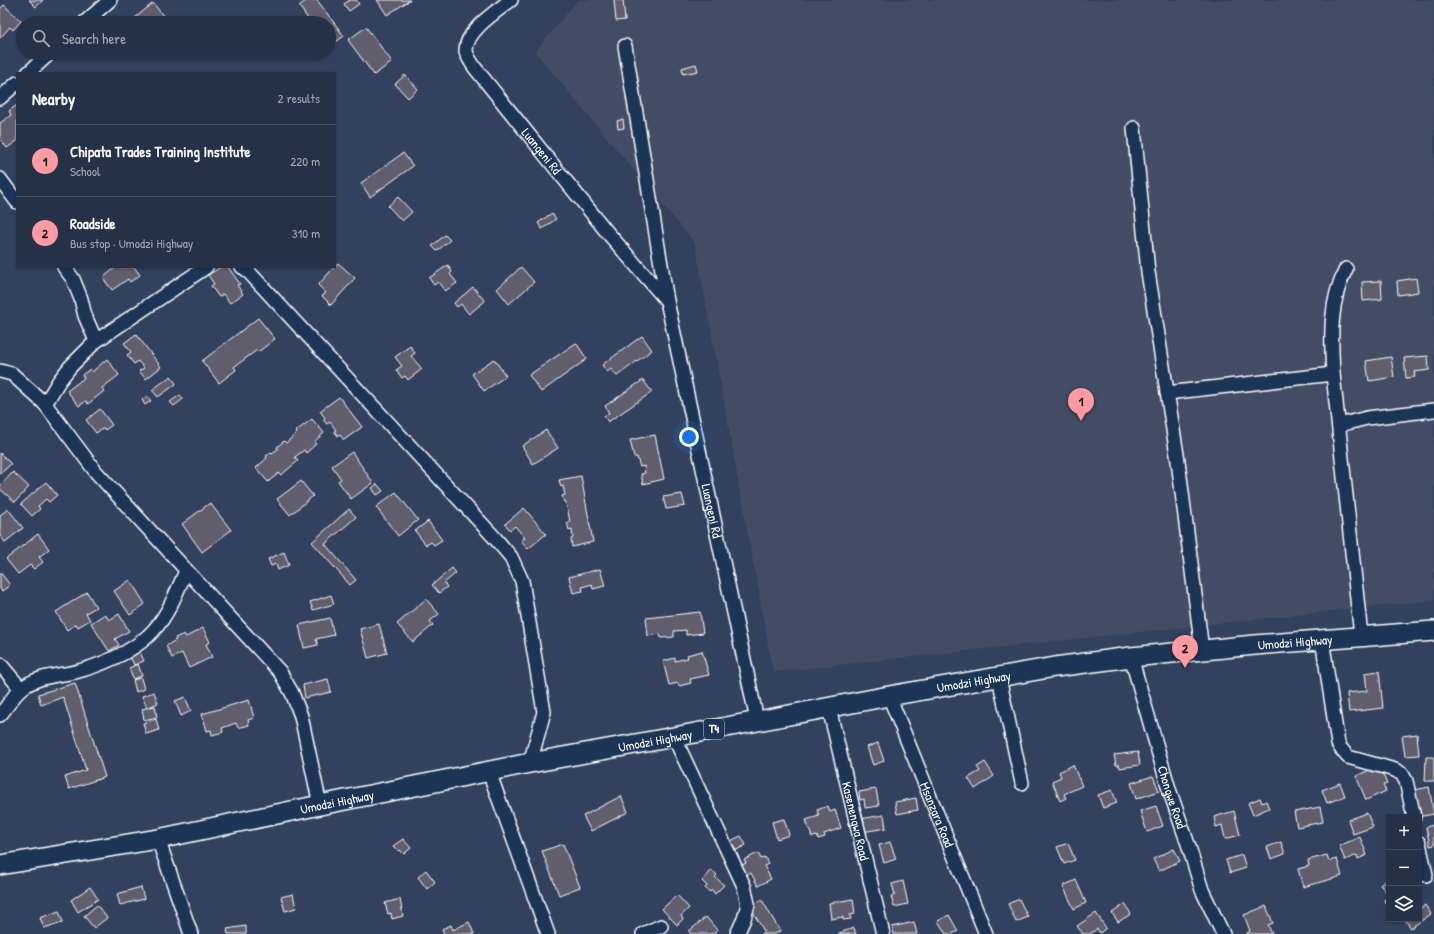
<!DOCTYPE html>
<meta charset="utf-8">
<style>
body{margin:0;font-family:"Patrick Hand",sans-serif;background:#2d394d;color:#f1f3f6}
.controls{position:absolute;right:12px;bottom:12px;display:grid;overflow:hidden;border-radius:0px;box-shadow:0 1px 3px #0004}
.controls button{width:36px;height:36px;display:grid;place-items:center;padding:0;border:0;border-bottom:1px solid #424c5f;background:#253146;color:#f1f3f6;font:20px sans-serif}
.you{position:absolute;left:689px;top:437px;width:14px;height:14px;margin:-10px;border:3px solid #fff;border-radius:50%;background:#1a73e8;box-shadow:0 0 0 6px #1a73e833}
.badge{display:grid;place-items:center;width:26px;height:26px;border-radius:50%;background:#ff9aa2;color:#111;font-size:13px;font-weight:700}
.pin{position:absolute;translate:-50% -33px;filter:drop-shadow(0 1px 2px #0008)}
.pin::after{content:'';position:absolute;top:21px;width:14px;height:12px;background:inherit;clip-path:polygon(0 0,100% 0,50% 100%)}
.list{margin:0;padding:0;list-style:none}
h2{display:flex;justify-content:space-between;align-items:center;height:52px;margin:0;padding:0 16px;font-size:17px}
h2 small{font-size:13px;font-weight:400;color:#a3a9b3}
.list li{display:grid;grid-template-columns:26px 1fr auto;gap:12px;align-items:center;box-sizing:border-box;height:72px;padding:0 16px;border-top:1px solid #424c5f}
.list b{display:block;font-size:15px;white-space:nowrap}
.list p{margin:0;font-size:13px;white-space:nowrap;color:#a3a9b3}
.list em{font-size:13px;font-style:normal;color:#a3a9b3}
.icon{flex:none;width:22px;height:22px;fill:none;stroke:currentColor;stroke-width:2;stroke-linecap:round;stroke-linejoin:round}
.map{position:relative;flex:none;width:1434px;height:934px;overflow:hidden}
.search{position:absolute;background:#253146;box-shadow:0 1px 3px #0004;left:16px;top:16px;width:320px;height:44px;display:flex;align-items:center;gap:10px;box-sizing:border-box;padding:0 14px;border-radius:22px;color:#a3a9b3;font-size:15px}
.panel{position:absolute;background:#253146;box-shadow:0 1px 3px #0004;left:16px;top:72px;width:320px;height:196px;border-radius:0px}
.map>svg:first-child{display:block}
.built{fill:#434d65}
.building{fill:#615d6d;stroke:#fff}
.lines{fill:none;stroke-linecap:round;stroke-linejoin:round}
.minor-casing{stroke:#fff;stroke-width:16}
.highway-casing{stroke:#fff;stroke-width:22}
.minor{stroke:#1d3557;stroke-width:13}
.highway{stroke:#1d3557;stroke-width:19}
.labels{text-anchor:middle;stroke-width:3;stroke-linejoin:round;paint-order:stroke}
.shield{fill:#1d3557;stroke:#bbc2cd;stroke-width:1}
.shield-label{font-size:12px;font-weight:bold;fill:#fff}
.street-label{font-size:13px;fill:#fff;stroke:#1d3557}
</style>
<div class="map">
<svg width="1434" height="934" viewBox="0 0 1434 934">
<rect width="100%" height="100%" fill="#31415e"/>
<filter id="ink" filterUnits="userSpaceOnUse"><feTurbulence type="fractalNoise" baseFrequency=".025" numOctaves="2"/><feDisplacementMap in="SourceGraphic" scale="8" xChannelSelector="R" yChannelSelector="G"/><feConvolveMatrix kernelMatrix="1 2 1 2 8 2 1 2 1" color-interpolation-filters="sRGB"/></filter>
<g filter="url(#ink)">
<path class="built" d="M578 0H1434V600L773 672 695 243 535 52Z"/>
<g class="building">
<path d="M29 0H43L36 7Z"/>
<path d="M307 0H317L344 36 329 47V23H311L299 6Z"/>
<path d="M350 0H356L359 4 349 11 344 4Z"/>
<path d="M377 0H410L387 15Z"/>
<path d="M614 0H623L625 20 616 21Z"/>
<path d="M153 3 165 18 159 23H129Z"/>
<path d="M4 5 21 21 13 30 10 27 0 38V9Z"/>
<path d="M366 27 392 62 374 75 348 40Z"/>
<path d="M696 64 698 71 683 74 682 68Z"/>
<path d="M405 75 418 89 408 98 395 84Z"/>
<path d="M17 105V141L7 148 0 139V123L11 115 9 111Z"/>
<path d="M623 119 624 128 618 129 617 121Z"/>
<path d="M403 153 413 166 370 197 361 183Z"/>
<path d="M398 197 412 212 402 221 388 206Z"/>
<path d="M552 213 556 219 542 229 538 223Z"/>
<path d="M445 235 450 240 437 251 432 246Z"/>
<path d="M338 263 355 278 331 305 322 296 326 293 318 285Z"/>
<path d="M448 265 452 272 450 274 457 283 445 291 438 282 434 285 429 278Z"/>
<path d="M116 267H134L140 275 130 282 128 279 112 290 103 278Z"/>
<path d="M221 267H228L240 284 237 285 243 294 230 303 223 294 219 297 211 286 214 284 208 275Z"/>
<path d="M521 267 534 282 509 304 497 289Z"/>
<path d="M1416 278 1418 292 1398 295 1397 281Z"/>
<path d="M1381 281 1382 299 1363 301 1362 282Z"/>
<path d="M473 287 485 301 469 314 461 304 457 307 454 303Z"/>
<path d="M258 318 275 339 258 352 257 350 234 367 236 370 219 383 202 361Z"/>
<path d="M136 334 161 367 146 379 139 371 144 368 138 361 134 364 127 355 131 352 124 343Z"/>
<path d="M642 336 652 350 617 376 611 369 607 372 602 365Z"/>
<path d="M576 343 587 359 541 392 529 375Z"/>
<path d="M410 346 415 353 411 356 422 369 408 380 405 376 402 378 396 370 402 366 395 357Z"/>
<path d="M1428 356 1429 370 1414 372 1415 377 1406 378 1404 358Z"/>
<path d="M1391 357 1394 377 1369 381 1366 361Z"/>
<path d="M107 359 119 375 102 388 104 391 88 404 86 401 79 406 67 391 84 378 82 375 90 369 92 372Z"/>
<path d="M494 359 506 376 484 391 472 374Z"/>
<path d="M171 376 176 384 158 397 152 390Z"/>
<path d="M643 380 652 392 608 422 604 416 609 413 605 406Z"/>
<path d="M180 395 183 399 174 406 170 402Z"/>
<path d="M147 396 151 401 145 405 142 400Z"/>
<path d="M339 397 362 427 344 440 340 435 338 436 334 431 336 430 330 422 327 424 323 420 325 418 320 411Z"/>
<path d="M100 409 112 425 105 430 104 428 96 433 86 420Z"/>
<path d="M312 419 324 433 314 442 316 444 306 453 304 450 295 457 298 461 281 475 279 473 268 482 256 468 267 458 266 456 271 452 272 453 278 449 277 447 284 441 286 443 297 433 296 431Z"/>
<path d="M546 430 558 448 533 464 522 446Z"/>
<path d="M655 435 664 479 643 484 641 474 645 473 644 466 640 467 637 457H634L630 440Z"/>
<path d="M352 452 373 483 351 499 338 481 341 479 332 466Z"/>
<path d="M0 453 11 464 0 474Z"/>
<path d="M13 472 29 487 15 502 0 489V486Z"/>
<path d="M581 476 593 542 572 547 571 539 573 538 572 529 569 530 567 522H570L566 502H564L562 496 565 495 563 486 561 487 559 480Z"/>
<path d="M301 481 313 496 290 515 277 499Z"/>
<path d="M46 482 57 495 49 502 46 499 38 506 40 509 32 516 21 504Z"/>
<path d="M377 484 383 491 377 495 372 488Z"/>
<path d="M396 492 418 520 398 536 376 507Z"/>
<path d="M682 494 685 506 666 509 663 497Z"/>
<path d="M210 503 231 530 202 552 182 524Z"/>
<path d="M524 508 546 534 528 549 521 540 525 538 515 526 510 530 505 524Z"/>
<path d="M8 509 23 528 5 542 0 536V532L2 530 0 528V515Z"/>
<path d="M349 509 356 517 325 544 356 580 350 585 312 542Z"/>
<path d="M428 521 442 540 434 545 431 542 426 545 415 531Z"/>
<path d="M38 534 49 549 39 557 43 562 34 569 30 565 18 574 6 559Z"/>
<path d="M284 552 289 565 278 570 276 564 271 566 268 559Z"/>
<path d="M452 568 456 573 444 583 447 587 439 593 432 585Z"/>
<path d="M600 569 605 586 593 589 592 584 582 587 583 591 573 593 569 577Z"/>
<path d="M0 572 10 585 2 591 0 589Z"/>
<path d="M130 580 145 604 130 615 114 591Z"/>
<path d="M87 592 96 607 86 613 90 620 78 627 76 624 67 630 56 612Z"/>
<path d="M331 595 334 604 313 610 310 602Z"/>
<path d="M426 599 439 614 430 621 433 625 413 642 397 624Z"/>
<path d="M700 612 703 633 686 635V630L674 631V637L661 638 660 634 648 636 646 618Z"/>
<path d="M105 614 109 620 119 614 129 631 115 639 119 645 109 651 91 623Z"/>
<path d="M330 618 334 635 316 639 318 645 304 648 299 625Z"/>
<path d="M379 624 387 653 368 658 360 629Z"/>
<path d="M203 628 210 642 206 644 212 657 189 668 182 653 172 658 166 646 176 640 175 638 184 634 186 637Z"/>
<path d="M139 650 144 661 134 665 129 654Z"/>
<path d="M702 651 709 675 690 679 691 683 679 686 678 683 669 685 663 661 675 658V661L688 658 687 655Z"/>
<path d="M138 664 142 676 133 679 129 668Z"/>
<path d="M1379 671 1383 708 1349 712 1347 693 1367 691 1365 673Z"/>
<path d="M141 678 144 689 136 692 133 680Z"/>
<path d="M328 679 331 692 305 698 303 685Z"/>
<path d="M75 683 105 777 69 789 65 777 86 770 63 697 41 705 38 694Z"/>
<path d="M154 692 158 703 147 708 142 696Z"/>
<path d="M185 697 191 711 181 716 175 701Z"/>
<path d="M249 700 254 718 248 720 249 725 238 728 236 723 222 728 223 732 212 735 211 730 207 731 202 714Z"/>
<path d="M155 706 157 717 144 720 142 709Z"/>
<path d="M156 719 159 730 146 734 143 723Z"/>
<path d="M1417 734 1419 755 1405 756 1402 736Z"/>
<path d="M878 743 884 761 873 765 867 747Z"/>
<path d="M1138 752 1140 765 1120 768 1119 765H1116L1114 755Z"/>
<path d="M1426 757H1434V781H1425Z"/>
<path d="M985 762 994 776 975 789 968 778 980 771 977 767Z"/>
<path d="M1073 765 1082 786 1064 794 1066 798 1060 801 1052 781 1061 777 1059 772Z"/>
<path d="M1379 766 1387 784 1383 785 1386 791 1366 800 1356 776Z"/>
<path d="M1153 776 1159 791 1136 799 1131 783Z"/>
<path d="M1340 783 1345 796 1327 803 1322 790Z"/>
<path d="M1429 787 1434 814 1417 817 1410 791Z"/>
<path d="M876 789 879 806 865 808 864 799 860 800 859 792Z"/>
<path d="M1112 790 1117 803 1103 808 1098 795Z"/>
<path d="M621 796 628 812 591 831 583 816Z"/>
<path d="M916 798 918 810 897 814 895 802Z"/>
<path d="M1260 798 1262 803 1266 801 1269 808 1253 815 1248 803Z"/>
<path d="M828 806 830 812 835 810 841 828 824 834 825 837 818 839 817 836 812 837 806 820 819 816 817 810Z"/>
<path d="M1156 806 1163 826 1147 832 1140 811Z"/>
<path d="M1320 807 1323 822 1297 827 1294 812Z"/>
<path d="M1234 811 1240 835 1225 839 1222 825 1216 827 1214 817Z"/>
<path d="M1367 813 1373 827 1353 834 1348 820Z"/>
<path d="M884 815 886 828 862 832 860 819Z"/>
<path d="M784 819 789 835 777 839 772 822Z"/>
<path d="M1434 825V845L1430 846 1426 827Z"/>
<path d="M741 836 746 845 733 852 728 842Z"/>
<path d="M1360 837 1367 855 1358 859 1357 855 1345 860 1339 846Z"/>
<path d="M403 839 411 848 404 854 400 850 398 851 393 846Z"/>
<path d="M890 842 896 859 884 863 879 845Z"/>
<path d="M1281 842 1285 854 1271 859 1267 847Z"/>
<path d="M1068 843 1075 860 1064 864 1057 847Z"/>
<path d="M563 844 580 887 559 895 542 851Z"/>
<path d="M1174 849 1180 861 1159 871 1153 859Z"/>
<path d="M758 853 761 859 765 857 768 864 764 866 771 879 758 886 751 873 747 875 742 865 746 863 744 860Z"/>
<path d="M1242 855 1246 868 1230 873 1226 860Z"/>
<path d="M1327 855 1329 861 1337 859 1342 876 1303 887 1298 869 1309 866 1308 860Z"/>
<path d="M426 870 435 882 427 889 418 877Z"/>
<path d="M712 870 717 875 715 877 724 885 715 894 712 890 710 892 705 888 707 886 702 881Z"/>
<path d="M1388 879 1389 880V906L1384 900 1389 895 1380 885Z"/>
<path d="M1076 880 1086 903 1074 909 1063 886Z"/>
<path d="M903 881 908 904 894 907 891 896 895 895 892 884Z"/>
<path d="M90 887 98 899 78 912 71 900Z"/>
<path d="M141 887 144 899 120 905 117 894Z"/>
<path d="M293 894 296 908 285 911 281 897Z"/>
<path d="M677 895 689 908 681 916 683 919 677 925 662 909Z"/>
<path d="M400 899 403 916 392 919 391 913 388 914 385 903Z"/>
<path d="M853 899 855 914 850 915 851 919 843 920V917L831 919 829 903Z"/>
<path d="M1019 899 1028 917 1016 922 1008 904Z"/>
<path d="M762 900 780 931 775 934H761L764 931 750 907Z"/>
<path d="M1125 904 1131 914 1118 922 1112 913Z"/>
<path d="M97 905 107 918 94 928 84 916Z"/>
<path d="M1425 905 1431 914 1411 928 1405 920 1419 919V906L1421 908Z"/>
<path d="M1266 906 1273 923 1268 925 1272 934H1247V933L1250 931 1244 915Z"/>
<path d="M59 911 63 922 44 928 40 918Z"/>
<path d="M1096 913 1106 928 1100 933 1097 929 1090 934H1083L1077 926Z"/>
<path d="M949 915 958 931 952 934H946L938 921Z"/>
<path d="M706 917 717 930 713 934H691L689 931Z"/>
<path d="M469 922 474 934H444L442 929 451 925 453 930Z"/>
<path d="M914 922 917 934H894L892 927Z"/>
<path d="M246 926V934H228L227 929Z"/>
<path d="M854 928 856 934H839V933Z"/>
</g>
<g class="lines">
<g class="minor-casing">
<g id="minor">
<path id="s1" d="M511 0C497 11 465 31 466 51 467 57 472 63 475 68L607 232 667 301"/>
<path d="M84 23 110 0"/>
<path id="s2" d="M625 46 667 301 757 720"/>
<path d="M28 73 50 53"/>
<path d="M0 98 17 83"/>
<path d="M1134 128 1148 272 1178 461 1202 650"/>
<path d="M0 179 17 202"/>
<path d="M64 267 73 279 81 299 85 316 96 341 70 367 59 381 45 404 96 472 280 672 292 693 301 716 320 805"/>
<path d="M242 267 246 269 494 537 511 557 522 581 544 712 530 763"/>
<path d="M1346 269C1329 301 1331 339 1333 374L1361 636"/>
<path d="M96 341 206 267"/>
<path d="M0 371 12 374 45 404"/>
<path d="M1167 393 1333 374"/>
<path d="M1339 425 1367 418 1434 410"/>
<path d="M1322 639 1338 744 1342 750 1348 757 1395 770 1402 774 1406 781 1414 817"/>
<path id="s3" d="M1131 657 1169 789 1189 847 1202 890 1223 934"/>
<path d="M0 664 21 689"/>
<path d="M999 678 1022 783"/>
<path id="s4" d="M889 696 986 934"/>
<path id="s5" d="M829 708 883 934"/>
<path d="M0 715C7 707 13 696 21 689 36 676 57 676 75 672 99 666 130 653 148 636 167 619 176 593 186 571"/>
<path d="M674 737 744 886 748 904 744 919 737 934"/>
<path d="M489 772 548 934"/>
<path d="M158 839 191 934"/>
<path d="M1419 843 1426 875"/>
<path d="M643 934 661 926"/>
</g>
</g>
<g class="highway-casing">
<g id="highway">
<path id="s6" d="M0 865 158 839 320 805 530 763 674 737 889 696 1055 667 1131 657 1255 645 1434 631"/>
</g>
</g>
<use href="#minor" class="minor"/>
<use href="#highway" class="highway"/>
</g>
</g>
<g class="labels">
<rect class="shield" x="704" y="719" width="20" height="20" rx="3"/>
<g class="shield-label">
<text x="714" y="733">T4</text>
</g>
<g class="street-label">
<text dy="5" stroke="none"><textPath href="#s1" startOffset="196">Luangeni Rd</textPath></text>
<text dy="5" stroke="none"><textPath href="#s2" startOffset="473">Luangeni Rd</textPath></text>
<text dy="5" stroke="none"><textPath href="#s6" startOffset="1315">Umodzi Highway</textPath></text>
<text dy="5" stroke="none"><textPath href="#s6" startOffset="991">Umodzi Highway</textPath></text>
<text dy="5" stroke="none"><textPath href="#s6" startOffset="667">Umodzi Highway</textPath></text>
<text dy="5" stroke="none"><textPath href="#s3" startOffset="146">Chongwe Road</textPath></text>
<text dy="5" stroke="none"><textPath href="#s6" startOffset="343">Umodzi Highway</textPath></text>
<text dy="5" stroke="none"><textPath href="#s4" startOffset="128">Msanzara Road</textPath></text>
<text dy="5" stroke="none"><textPath href="#s5" startOffset="116">Kasenengwa Road</textPath></text>
</g>
</g>
</svg>
<div class="controls">
<button>+</button>
<button>−</button>
<button><svg class="icon" aria-label="layers" viewBox="0 0 24 24"><path d="M12 4l9 5-9 5-9-5zM3 14l9 5 9-5"/></svg></button>
</div>
<div class="you"></div>
<div class="pin badge" style="left:1081px;top:421px">1</div>
<div class="pin badge" style="left:1185px;top:668px">2</div>
<div class="search"><svg class="icon" aria-label="search" viewBox="0 0 24 24"><circle cx="10" cy="10" r="6"/><path d="M15 15l6 6"/></svg>Search here</div>
<section class="panel">
<h2>Nearby<small>2 results</small></h2>
<ul class="list">
<li><span class="badge">1</span><div><b>Chipata Trades Training Institute</b><p>School</p></div><em>220 m</em></li>
<li><span class="badge">2</span><div><b>Roadside</b><p>Bus stop · Umodzi Highway</p></div><em>310 m</em></li>
</ul>
</section>
</div>
